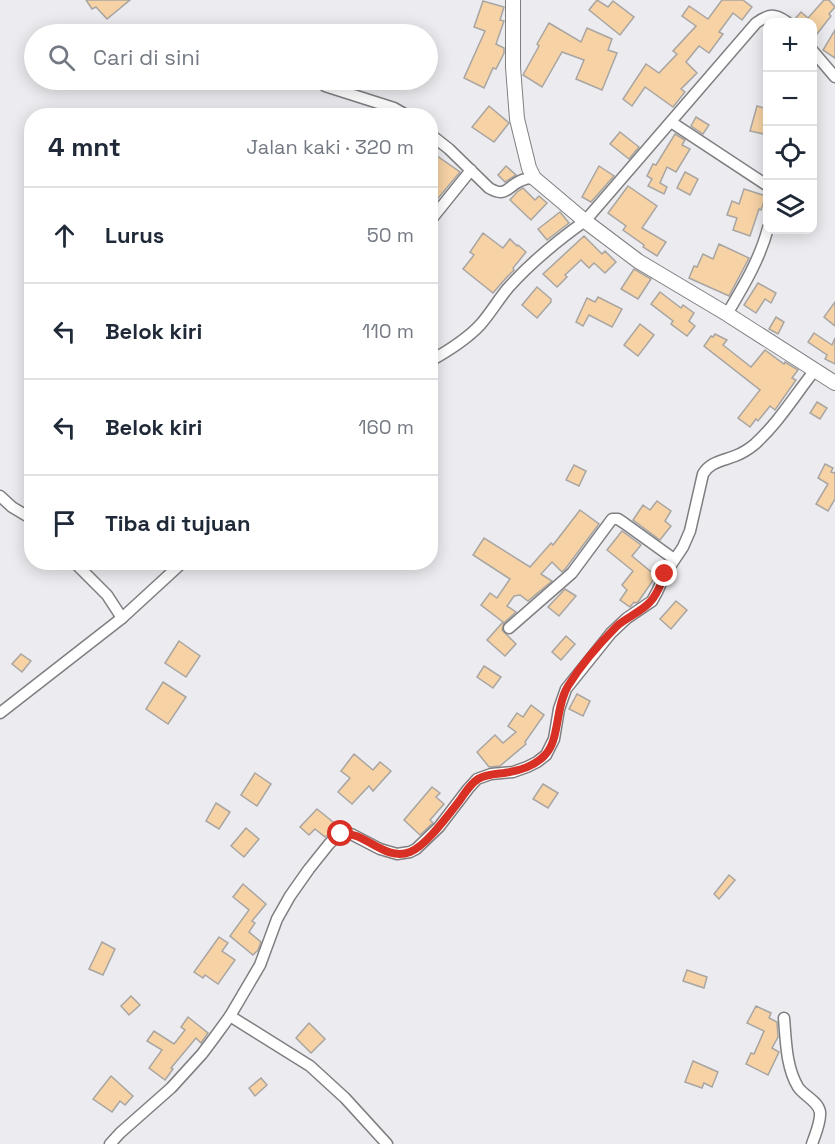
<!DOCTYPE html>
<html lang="id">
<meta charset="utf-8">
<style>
body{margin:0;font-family:"Space Grotesk",sans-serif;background:#f6f6f7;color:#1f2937}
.controls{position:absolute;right:18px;top:18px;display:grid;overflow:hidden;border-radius:12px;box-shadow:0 3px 15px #0003}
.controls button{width:54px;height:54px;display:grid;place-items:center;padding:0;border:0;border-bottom:2px solid #e0e1e3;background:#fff;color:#1f2937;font:30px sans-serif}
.stop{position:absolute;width:18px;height:18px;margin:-14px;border:4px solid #d93025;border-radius:50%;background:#fff}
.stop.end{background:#d93025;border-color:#fff;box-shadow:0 2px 6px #0008}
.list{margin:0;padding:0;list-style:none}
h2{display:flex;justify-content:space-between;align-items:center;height:78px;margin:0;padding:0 24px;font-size:26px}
h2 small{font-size:20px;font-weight:400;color:#747a83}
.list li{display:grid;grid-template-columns:39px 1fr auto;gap:18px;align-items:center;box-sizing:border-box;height:96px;padding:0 24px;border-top:2px solid #e0e1e3}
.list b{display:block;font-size:22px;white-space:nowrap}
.list em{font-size:20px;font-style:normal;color:#747a83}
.icon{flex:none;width:33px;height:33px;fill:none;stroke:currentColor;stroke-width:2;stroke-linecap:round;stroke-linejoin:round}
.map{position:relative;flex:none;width:835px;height:1144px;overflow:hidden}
.search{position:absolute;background:#fff;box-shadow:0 3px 15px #0003;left:24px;top:24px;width:414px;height:66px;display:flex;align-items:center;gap:15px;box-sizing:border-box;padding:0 21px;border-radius:33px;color:#747a83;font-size:22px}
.panel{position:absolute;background:#fff;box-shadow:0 3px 15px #0003;left:24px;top:108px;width:414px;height:462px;border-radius:24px}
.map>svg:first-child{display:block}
.building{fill:#f6d2a5;stroke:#a8a5a2;stroke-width:1.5}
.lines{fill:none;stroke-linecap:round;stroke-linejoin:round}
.minor-casing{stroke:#7f7f82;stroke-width:13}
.tertiary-casing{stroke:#7f7f82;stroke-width:16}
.minor{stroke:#fff;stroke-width:10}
.tertiary{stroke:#fff;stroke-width:14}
.route{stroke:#d93025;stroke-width:8}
</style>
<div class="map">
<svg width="835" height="1144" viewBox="0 0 835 1144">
<rect width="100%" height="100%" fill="#ececf0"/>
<g class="building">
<path d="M86 0H130L107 19 96 7 92 9Z"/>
<path d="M597 0 608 7 613 1 634 17 620 35 589 10Z"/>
<path d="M722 0H743L752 7 742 20 733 13 719 32 723 34 709 53 699 46 686 62 697 73 681 89 685 92 673 107 645 87 632 106 623 99 646 64 659 73 677 54 673 51 696 26 682 16 689 6 708 19Z"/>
<path d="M824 0H829L835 7 829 14 831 16 813 39V22H794V20L801 12 808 18Z"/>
<path d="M483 1 504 7 500 20 504 21 496 44 504 48V53L496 69 493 68 484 88 464 78 485 31 474 27Z"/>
<path d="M549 23 581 42 587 28 612 39 608 50 617 53 602 90 576 79 584 60 562 52 542 87 523 75 539 46 537 44Z"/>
<path d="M835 30V58L823 50Z"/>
<path d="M489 106 509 123 494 142 472 127Z"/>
<path d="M757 106 768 109V135L750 131Z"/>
<path d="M696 117 709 125 703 134 691 126Z"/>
<path d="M620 132 639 147 629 159 610 144Z"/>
<path d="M675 134 685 140 682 145 690 149 676 172 667 167 660 183 667 187 664 194 648 186 652 179 647 176 653 164 656 165Z"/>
<path d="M430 151 460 172 430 208Z"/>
<path d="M506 166 516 175 505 182 498 175Z"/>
<path d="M599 166 614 176 591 202 582 197Z"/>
<path d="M685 172 698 179 690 195 677 188Z"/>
<path d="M628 186 657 206 642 228 666 242 657 256 643 247 644 245 623 230 626 226 608 213Z"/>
<path d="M523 188 535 200 539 196 547 203 531 220 510 200 517 192Z"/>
<path d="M744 189 766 196 761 210 759 209 750 236 733 230 737 218 727 215 732 201 739 204Z"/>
<path d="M560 212 569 223 547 240 538 229Z"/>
<path d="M483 233 503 248 510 239 517 246 518 245 526 252 513 268 514 270 506 278 493 293 463 269 474 255 470 252Z"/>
<path d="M584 236 602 254 605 251 616 262 605 273 594 263 589 268 581 260 565 275 567 277 557 287 543 274Z"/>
<path d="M719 244 749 258 729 296 689 278 694 266 697 267 703 254 713 259Z"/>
<path d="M634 269 651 279 638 299 621 289Z"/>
<path d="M758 283 776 293 771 303 765 299 756 313 744 305Z"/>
<path d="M537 287 551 299V302L537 318 522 305Z"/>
<path d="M660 292 681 308 683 305 694 313 689 321 695 326 687 336 671 324 673 321 651 304Z"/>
<path d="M598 297 622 309 612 327 589 315 583 326 576 322 587 298 595 302Z"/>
<path d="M835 302V326L824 317Z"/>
<path d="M776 317 784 322 778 334 769 329Z"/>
<path d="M640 324 654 335 638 356 624 345Z"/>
<path d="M814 333 832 345 835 338V364L825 359 827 355 808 342Z"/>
<path d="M715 334 727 340 723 345 751 367 765 350 784 364 785 362 798 370 792 378 796 380 775 410 770 406 758 421 756 419 750 427 738 418 760 390 704 346 711 336 713 337Z"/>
<path d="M817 402 827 408 820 419 810 413Z"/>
<path d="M825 464 833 468 831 472 834 473 835 472V499L828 511 816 504 828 484 818 478Z"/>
<path d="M574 465 586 471 579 486 566 480Z"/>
<path d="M657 501 671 511 665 521 671 526 660 540 633 520 643 505 650 510Z"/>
<path d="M580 510 599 524 566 568 562 572 552 562 541 574 552 581 528 601 520 595 514 596 507 606 516 612 504 623 502 630 516 644 505 656 487 640 503 622 481 605 490 593 497 598 510 579 473 555 484 538 530 567 551 543 553 545Z"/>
<path d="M622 531 641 545 632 556 656 576 638 602 635 603 634 602 630 607 620 600 627 590 622 585 633 571 607 550Z"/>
<path d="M565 589 576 596 559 616 548 607Z"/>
<path d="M676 601 687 610 671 629 660 619Z"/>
<path d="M566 636 575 644 561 660 552 652Z"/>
<path d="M179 641 200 656 186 677 165 663Z"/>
<path d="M21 654 31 661 22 672 12 664Z"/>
<path d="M484 666 501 677 493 688 477 677Z"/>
<path d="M163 682 186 697 168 724 146 709Z"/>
<path d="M577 694 590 701 583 716 569 709Z"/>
<path d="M531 705 544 715 525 742 526 744 500 766 489 767 477 752 495 735 503 743 516 732 508 726 517 713 523 717Z"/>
<path d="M354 754 373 770 380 762 391 771 373 791 369 786 352 804 338 792 350 778 341 771Z"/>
<path d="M255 773 271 784 257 806 241 795Z"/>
<path d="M543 784 558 793 548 808 533 799Z"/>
<path d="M432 787 440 793 436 797 444 804 430 820 433 823 420 835 404 820Z"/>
<path d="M216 803 230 812 219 829 206 821Z"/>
<path d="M317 809 338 826 325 837 315 829 309 835 300 827Z"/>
<path d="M246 828 259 839 244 857 231 846Z"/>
<path d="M729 875 735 880 719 899 714 894Z"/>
<path d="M243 884 266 904 252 921 255 923 249 932 261 942 258 950 253 955 230 936 249 910 233 897Z"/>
<path d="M219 937 228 943 222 951 235 960 218 984 205 975 203 978 194 972Z"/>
<path d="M102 942 115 949 103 975 89 969Z"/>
<path d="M687 970 707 977 704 988 683 981Z"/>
<path d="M131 996 140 1005 129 1015 121 1006Z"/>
<path d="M756 1006 771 1013 769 1018 777 1022 778 1037 772 1048 779 1052 768 1075 746 1064 751 1053 754 1054 764 1031 747 1023Z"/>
<path d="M188 1017 208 1033 201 1043 196 1038 171 1068 173 1069 165 1080 149 1068 162 1050 147 1041 154 1031 174 1044 185 1030 181 1027Z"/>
<path d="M309 1023 325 1039 311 1053 296 1038Z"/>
<path d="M693 1061 718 1072 712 1087 704 1083 702 1088 685 1082Z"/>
<path d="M111 1076 133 1096 125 1105 120 1101 112 1112 93 1099Z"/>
<path d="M261 1078 267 1085 255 1096 249 1088Z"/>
</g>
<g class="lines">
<g class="minor-casing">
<g id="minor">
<path d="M812 50 835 77"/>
<path d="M325 86 394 108 408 116"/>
<path d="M671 122 768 186"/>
<path d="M430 134 449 149 489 188C506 198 507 187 520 181 524 179 529 178 534 178"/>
<path d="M430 221 471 170"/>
<path d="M727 314C743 287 760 259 768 228"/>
<path d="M430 361C448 351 466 340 480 325 490 314 498 300 508 288 531 262 557 241 585 221L756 23C769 14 774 13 787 22"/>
<path d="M0 496 12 507 32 519"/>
<path d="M74 562 107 595 122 618"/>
<path d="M509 628 572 573 612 519H618L624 523 674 559"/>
<path d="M0 713 122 618 183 562"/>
<path d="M230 1016 310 1066 345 1098 387 1144"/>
<path d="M784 1018C786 1041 786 1067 798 1087 804 1096 818 1101 820 1112 821 1122 815 1135 812 1144"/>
<path d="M110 1144 120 1133 171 1088 202 1054 214 1038 230 1016 260 965 277 919 290 896 309 869 329 844 336 837 341 834H351L380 849 397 854 410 852 416 849 439 827 468 789 477 779 491 774 513 772 527 767 537 762 546 755 554 739 559 709 566 689 611 633 627 618 652 601 657 592 665 574 683 547 690 531 703 474C710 462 722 461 735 456 743 453 749 449 755 444 779 422 795 395 815 370"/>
</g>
</g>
<g class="tertiary-casing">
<path id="tertiary" d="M513 0V67L517 119 529 168 534 178 585 221 638 261 727 314 835 383"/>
</g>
<use href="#minor" class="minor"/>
<use href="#tertiary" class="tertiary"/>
</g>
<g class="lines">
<path class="route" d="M341 834C364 830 384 862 410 852 426 846 449 814 460 800 465 793 470 784 478 779 486 774 495 774 504 773 518 771 535 766 545 755 560 740 555 707 568 686 581 665 599 644 617 626 627 617 641 612 650 602 658 594 661 583 665 574"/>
</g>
</svg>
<div class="controls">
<button>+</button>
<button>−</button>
<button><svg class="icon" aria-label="locate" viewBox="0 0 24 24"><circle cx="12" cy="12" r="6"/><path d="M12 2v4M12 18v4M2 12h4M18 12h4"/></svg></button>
<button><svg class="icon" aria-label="layers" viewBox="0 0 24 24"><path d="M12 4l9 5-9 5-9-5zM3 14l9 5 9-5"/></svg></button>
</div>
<div class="stop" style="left:341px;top:834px"></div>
<div class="stop end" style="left:665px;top:574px"></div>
<div class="search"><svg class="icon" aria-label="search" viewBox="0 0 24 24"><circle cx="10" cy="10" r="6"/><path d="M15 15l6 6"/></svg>Cari di sini</div>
<section class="panel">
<h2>4 mnt<small>Jalan kaki · 320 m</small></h2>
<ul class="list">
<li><svg class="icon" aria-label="ahead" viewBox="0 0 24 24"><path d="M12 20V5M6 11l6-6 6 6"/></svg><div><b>Lurus</b></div><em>50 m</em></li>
<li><svg class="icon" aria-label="left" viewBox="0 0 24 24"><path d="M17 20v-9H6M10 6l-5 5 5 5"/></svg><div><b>Belok kiri</b></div><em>110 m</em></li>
<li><svg class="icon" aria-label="left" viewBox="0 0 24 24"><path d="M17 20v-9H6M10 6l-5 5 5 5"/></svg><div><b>Belok kiri</b></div><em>160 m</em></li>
<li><svg class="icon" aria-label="arrive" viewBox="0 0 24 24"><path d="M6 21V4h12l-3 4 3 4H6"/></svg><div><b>Tiba di tujuan</b></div></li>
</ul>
</section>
</div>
